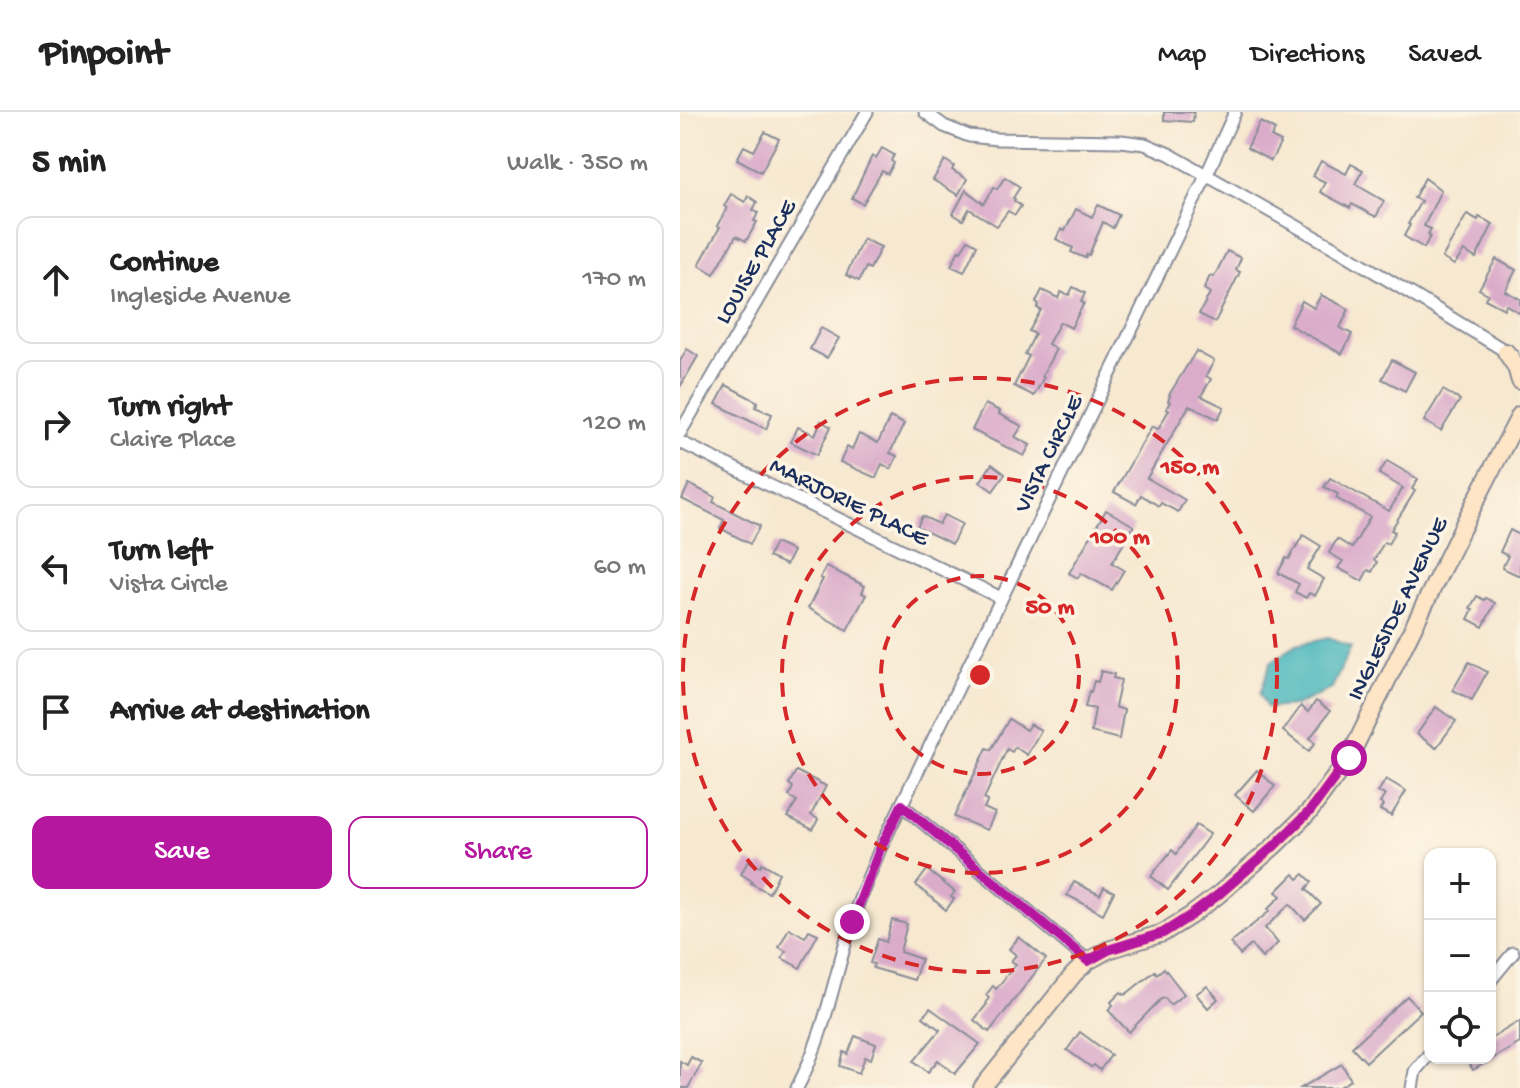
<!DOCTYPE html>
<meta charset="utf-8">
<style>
body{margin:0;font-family:"Gochi Hand",sans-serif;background:#f2f2f2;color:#222}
.controls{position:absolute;right:24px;bottom:24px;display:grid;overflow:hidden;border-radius:16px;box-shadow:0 2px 6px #0004}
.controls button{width:72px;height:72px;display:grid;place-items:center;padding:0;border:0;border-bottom:2px solid #e0e0e0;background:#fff;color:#222;font:40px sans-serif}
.stop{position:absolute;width:24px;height:24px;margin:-18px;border:6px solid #b5179e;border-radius:50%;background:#fff}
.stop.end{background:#b5179e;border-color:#fff;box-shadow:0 2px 8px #0008}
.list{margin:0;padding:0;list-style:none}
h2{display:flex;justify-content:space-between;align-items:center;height:104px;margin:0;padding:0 32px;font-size:34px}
h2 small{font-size:26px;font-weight:400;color:#767676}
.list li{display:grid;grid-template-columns:52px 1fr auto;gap:24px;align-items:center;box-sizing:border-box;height:128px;margin:0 16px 16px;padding:0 16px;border:2px solid #e0e0e0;border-radius:16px}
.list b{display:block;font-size:30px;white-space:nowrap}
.list p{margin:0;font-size:26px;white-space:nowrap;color:#767676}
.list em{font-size:26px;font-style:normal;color:#767676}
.actions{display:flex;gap:16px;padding:24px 32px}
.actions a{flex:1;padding:18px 0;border:2px solid #b5179e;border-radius:16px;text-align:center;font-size:28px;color:#b5179e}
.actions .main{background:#b5179e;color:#fff}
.icon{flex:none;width:44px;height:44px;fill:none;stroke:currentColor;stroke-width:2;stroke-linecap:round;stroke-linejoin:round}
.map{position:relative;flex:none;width:840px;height:976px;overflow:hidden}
header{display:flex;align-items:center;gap:48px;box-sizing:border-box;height:112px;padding:0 40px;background:#fff;border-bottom:2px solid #e0e0e0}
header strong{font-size:38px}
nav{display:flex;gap:44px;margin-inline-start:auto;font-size:28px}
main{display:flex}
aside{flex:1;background:#fff}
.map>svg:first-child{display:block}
.water{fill:#43b4ba;stroke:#2f728c;stroke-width:2}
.building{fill:#daacca}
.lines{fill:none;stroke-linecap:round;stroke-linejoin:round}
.street-casing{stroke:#898c97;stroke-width:15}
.secondary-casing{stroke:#898c97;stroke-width:20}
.street{stroke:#fff;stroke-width:11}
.secondary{stroke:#fde5c5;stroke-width:16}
.route{stroke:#b5179e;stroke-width:10}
.ring{fill:none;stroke:#d62828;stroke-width:4;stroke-dasharray:14 10}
.labels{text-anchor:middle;stroke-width:7;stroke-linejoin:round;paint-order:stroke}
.street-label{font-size:24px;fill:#1b2f5e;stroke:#fcf5e5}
.centre{fill:#d62828;stroke:#fcf5e5;stroke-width:4}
.ring-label{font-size:24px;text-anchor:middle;font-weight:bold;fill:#d62828;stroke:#fcf5e5;stroke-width:7;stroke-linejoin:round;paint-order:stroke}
</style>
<header>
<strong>Pinpoint</strong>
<nav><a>Map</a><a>Directions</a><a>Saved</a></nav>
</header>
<main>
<aside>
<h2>5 min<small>Walk · 350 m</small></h2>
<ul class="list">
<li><svg class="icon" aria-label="ahead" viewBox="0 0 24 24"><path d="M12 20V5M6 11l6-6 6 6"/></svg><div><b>Continue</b><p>Ingleside Avenue</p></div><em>170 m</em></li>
<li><svg class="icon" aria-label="right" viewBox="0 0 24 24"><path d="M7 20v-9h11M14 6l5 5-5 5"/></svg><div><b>Turn right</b><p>Claire Place</p></div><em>120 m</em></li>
<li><svg class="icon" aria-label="left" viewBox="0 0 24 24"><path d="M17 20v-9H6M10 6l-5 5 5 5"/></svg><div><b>Turn left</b><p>Vista Circle</p></div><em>60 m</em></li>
<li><svg class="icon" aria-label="arrive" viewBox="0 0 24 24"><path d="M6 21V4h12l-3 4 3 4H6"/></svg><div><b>Arrive at destination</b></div></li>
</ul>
<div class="actions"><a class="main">Save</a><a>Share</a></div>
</aside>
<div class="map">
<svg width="840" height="976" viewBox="0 0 840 976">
<rect width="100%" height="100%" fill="#fcf5e5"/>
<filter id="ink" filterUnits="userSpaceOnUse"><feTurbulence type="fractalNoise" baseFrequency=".0125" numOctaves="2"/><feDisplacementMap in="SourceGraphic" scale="16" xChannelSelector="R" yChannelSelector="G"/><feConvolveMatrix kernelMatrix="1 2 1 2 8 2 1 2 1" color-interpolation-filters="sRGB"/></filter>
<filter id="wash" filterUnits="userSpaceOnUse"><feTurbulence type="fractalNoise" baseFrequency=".006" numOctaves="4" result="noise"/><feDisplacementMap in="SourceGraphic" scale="32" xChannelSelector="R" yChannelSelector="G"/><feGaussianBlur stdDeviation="1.8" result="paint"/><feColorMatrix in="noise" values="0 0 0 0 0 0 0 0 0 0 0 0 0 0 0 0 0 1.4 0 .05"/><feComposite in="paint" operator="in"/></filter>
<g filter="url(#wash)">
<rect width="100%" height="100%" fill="#f7e8d0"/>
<path class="water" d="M648 526 671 535 652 576 615 594 587 596 580 582 591 550 617 533Z"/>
<g id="blocks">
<g class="building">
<path d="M484 0H514L513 10 484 8Z"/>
<path d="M580 10 595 18 591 25 601 30 591 49 567 36Z"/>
<path d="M85 20 99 27 81 60 57 47 64 34 74 39Z"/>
<path d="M202 36 214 43 211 49 214 51 208 62 202 59 183 92 172 86 192 44 196 46Z"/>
<path d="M265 48 274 54 272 58 287 67 278 83 253 68Z"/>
<path d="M641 49 666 62 671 52 683 58 675 72 704 89 696 105 672 92 670 96 640 80 645 70 633 64Z"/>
<path d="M325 65 340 75 333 86 335 87 334 89 341 94 335 103 328 99 317 114 289 97 283 108 273 102 286 78 304 92 314 75 317 77Z"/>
<path d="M745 66 761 78 744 114 751 117 748 122 750 124 744 136 724 124 730 113 728 112 741 89 734 86Z"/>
<path d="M51 82 65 90 68 84 77 90 73 98 78 101 74 109 77 110 66 129 56 124 34 162 19 153 40 115 37 114 47 96 44 94Z"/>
<path d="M418 93 439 103 433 116 423 110 409 143 407 142 405 146 391 140 393 136 376 127 381 117 385 119 396 97 412 105Z"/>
<path d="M787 102 798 108 799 105 813 112 796 146 784 139 774 153 762 146Z"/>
<path d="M183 127 201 135 190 157 186 155 179 169 166 163Z"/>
<path d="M288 128 297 133 284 160 271 154 279 138 281 139Z"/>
<path d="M547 139 561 146 556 158 560 160 535 210 519 202 530 181 524 177 530 164 534 165Z"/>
<path d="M816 147 836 158 825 179 840 187V201L826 193 824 197 805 187 808 182 799 177Z"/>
<path d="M393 175 405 181 401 190 404 191 391 216 380 210 368 232 376 237 362 264 364 265 354 284 334 274 349 244 345 242 355 222 349 219 361 198 357 196 359 192 356 190 362 178 378 186 381 180 389 183Z"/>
<path d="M641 183 669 197 660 216 672 222 662 242 610 213 622 189 634 196Z"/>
<path d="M141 216 159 226 147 246 130 237Z"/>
<path d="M7 237 18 244 0 275V249Z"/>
<path d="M516 239 534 249 526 264 531 267 521 284 544 295 538 307 509 294 467 366 505 388 498 400 481 391 479 394 461 383 456 392 434 380 472 314 478 317 489 298 486 297 490 290 488 289 490 284 489 283Z"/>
<path d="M712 248 735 260 725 279 702 267Z"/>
<path d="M46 273 78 290 75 295 92 302 86 317 36 292Z"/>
<path d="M763 278 780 288 761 319 744 309Z"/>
<path d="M305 292 320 299 319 302 342 314 335 325 350 333 344 344 292 318Z"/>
<path d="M210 305 224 312 210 341 217 344 211 357 202 352 196 366 160 350 167 335 172 337 179 322 198 331Z"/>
<path d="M141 309 151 315 137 343 111 330 118 315 135 323Z"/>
<path d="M707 349 738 367 732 377 735 379 711 418 715 420 708 432 704 430 694 448 697 450 692 460 688 458 682 469 658 456 663 449 649 441 657 427 672 436 690 405 656 386 658 382 644 375 650 366 709 399 723 376 699 362Z"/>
<path d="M312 352 325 362 313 379 300 370Z"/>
<path d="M9 372 35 385 33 390 80 414 70 432 40 416 44 408 2 387Z"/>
<path d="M426 398 454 414 432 451 444 458 432 478 401 461 398 466 389 461Z"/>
<path d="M264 403 282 412 272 432 237 415 242 404 259 412Z"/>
<path d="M830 418 840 423V464L822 456 828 444 820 440Z"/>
<path d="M623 423 641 434 627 457 644 467 635 484 629 481 626 486 615 480 619 472 598 461 606 446 609 447Z"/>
<path d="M95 431 113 439 106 453 88 445Z"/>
<path d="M146 454 185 474 182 481 186 483 167 518 128 496 143 467 140 466Z"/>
<path d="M797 484 804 488 806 486 815 491 803 515 788 507 793 497 790 496Z"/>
<path d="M789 550 807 560 792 588 773 578Z"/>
<path d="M421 559 434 562 433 566 441 568 435 595 444 598 439 627 411 620 415 597 405 595 409 579 411 580 414 569 418 570Z"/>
<path d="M636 589 650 599 630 626 635 631 629 639 603 619 621 594 628 600Z"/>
<path d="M756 595 776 609 756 636 737 622Z"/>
<path d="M329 607 346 618 350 612 361 618 347 643 335 635 332 640 327 637 304 687 308 689 304 696 315 701 307 718 274 705 307 636 311 638Z"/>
<path d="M577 658 595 674 574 699 555 683Z"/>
<path d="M116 659 146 674 131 703 138 707 133 718 108 705 117 689 109 684 113 675 109 672Z"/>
<path d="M706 667 726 679 711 704 700 698 703 693 700 691 705 683 698 680Z"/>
<path d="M516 713 530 722 488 778 471 764 492 738 496 742Z"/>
<path d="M68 749 80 755 82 751 99 761 89 781 71 771 72 769 61 762Z"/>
<path d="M247 758 275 780 271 785 274 787 266 798 236 773Z"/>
<path d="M614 762 618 767 624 762 632 770 626 777 641 792 625 808 610 792 585 816 598 831 582 846 571 833 560 843 550 831 590 799 588 797 601 784 596 780Z"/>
<path d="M394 770 420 783 424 775 434 780 423 802 387 783Z"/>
<path d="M212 808 227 812 220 840 241 847 234 868 193 856 194 852 190 851 198 827 206 830Z"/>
<path d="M109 816 125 825 129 818 138 822 120 856 102 846 106 839 99 835Z"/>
<path d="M339 825 366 847 309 920 294 908 307 892 306 890 309 886 306 883 313 874 316 877 336 852 331 849 336 843 329 837Z"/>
<path d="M484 856 504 882 490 893 485 886 481 887 449 920 428 898 433 893 431 890 441 880 445 883 475 859 477 862Z"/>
<path d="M527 874 538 887 528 896 516 882Z"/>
<path d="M727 884 741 899 686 950 672 935Z"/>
<path d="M250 896 300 932 275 962 258 948 248 960 234 949 260 918 243 905Z"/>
<path d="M840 909V931L793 958 786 946H810V927Z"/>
<path d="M400 920 431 943 420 958 414 953 411 955 387 938Z"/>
<path d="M175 924 196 932 191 947 185 945 179 961 160 954 164 940 168 942Z"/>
<path d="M11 945 22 951 8 976H0V949L7 953Z"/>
<path d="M662 952 671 968 658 976H621Z"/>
</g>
</g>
</g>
<g filter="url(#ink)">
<use href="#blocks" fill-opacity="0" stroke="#898c97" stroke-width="2"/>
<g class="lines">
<g class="street-casing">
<g id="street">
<path d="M245 0 264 14 289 24 317 27 441 29 465 32 489 42 662 140 832 243"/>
<path d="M0 321 187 0"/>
<path d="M0 330 321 486"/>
<path d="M222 693 408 849"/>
<path d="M810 869 833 841"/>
<path d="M117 976C144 925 154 867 171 812 179 786 190 762 200 737L526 64 555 0"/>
<path d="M732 976 735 959 750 941"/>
</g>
</g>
<g class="secondary-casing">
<g id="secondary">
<path d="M826 240 836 255 840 269"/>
<path d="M302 976 394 862 408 849 428 838 483 821 510 804 538 783 593 735 630 699 669 646 787 406 840 303"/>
</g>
</g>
<use href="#street" class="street"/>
<use href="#secondary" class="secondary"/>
</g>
</g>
<g class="lines" filter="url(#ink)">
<path class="route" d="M172 810 200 737 222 693 408 849 428 838 483 821 510 804 538 783 593 735 630 699 669 646"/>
</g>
<g class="ring">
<circle cx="300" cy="563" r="99"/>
<circle cx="300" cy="563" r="198"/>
<circle cx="300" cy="563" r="297"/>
</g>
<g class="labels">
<g class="street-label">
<text transform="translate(74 149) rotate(-60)" y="8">LOUISE PLACE</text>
<text transform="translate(367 341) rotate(-64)" y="8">VISTA CIRCLE</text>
<text transform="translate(170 388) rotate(26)" y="8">MARJORIE PLACE</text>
<text transform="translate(716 496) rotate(-64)" y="8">INGLESIDE AVENUE</text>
</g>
</g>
<circle cx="300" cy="563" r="12" class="centre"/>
<g class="ring-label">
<text x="510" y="361">150 m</text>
<text x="440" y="431">100 m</text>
<text x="370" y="501">50 m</text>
</g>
</svg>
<div class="controls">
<button>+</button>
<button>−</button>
<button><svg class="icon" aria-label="locate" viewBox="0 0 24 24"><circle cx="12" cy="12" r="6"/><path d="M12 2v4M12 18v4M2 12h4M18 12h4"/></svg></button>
</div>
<div class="stop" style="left:669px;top:646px"></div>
<div class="stop end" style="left:172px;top:810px"></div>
</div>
</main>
